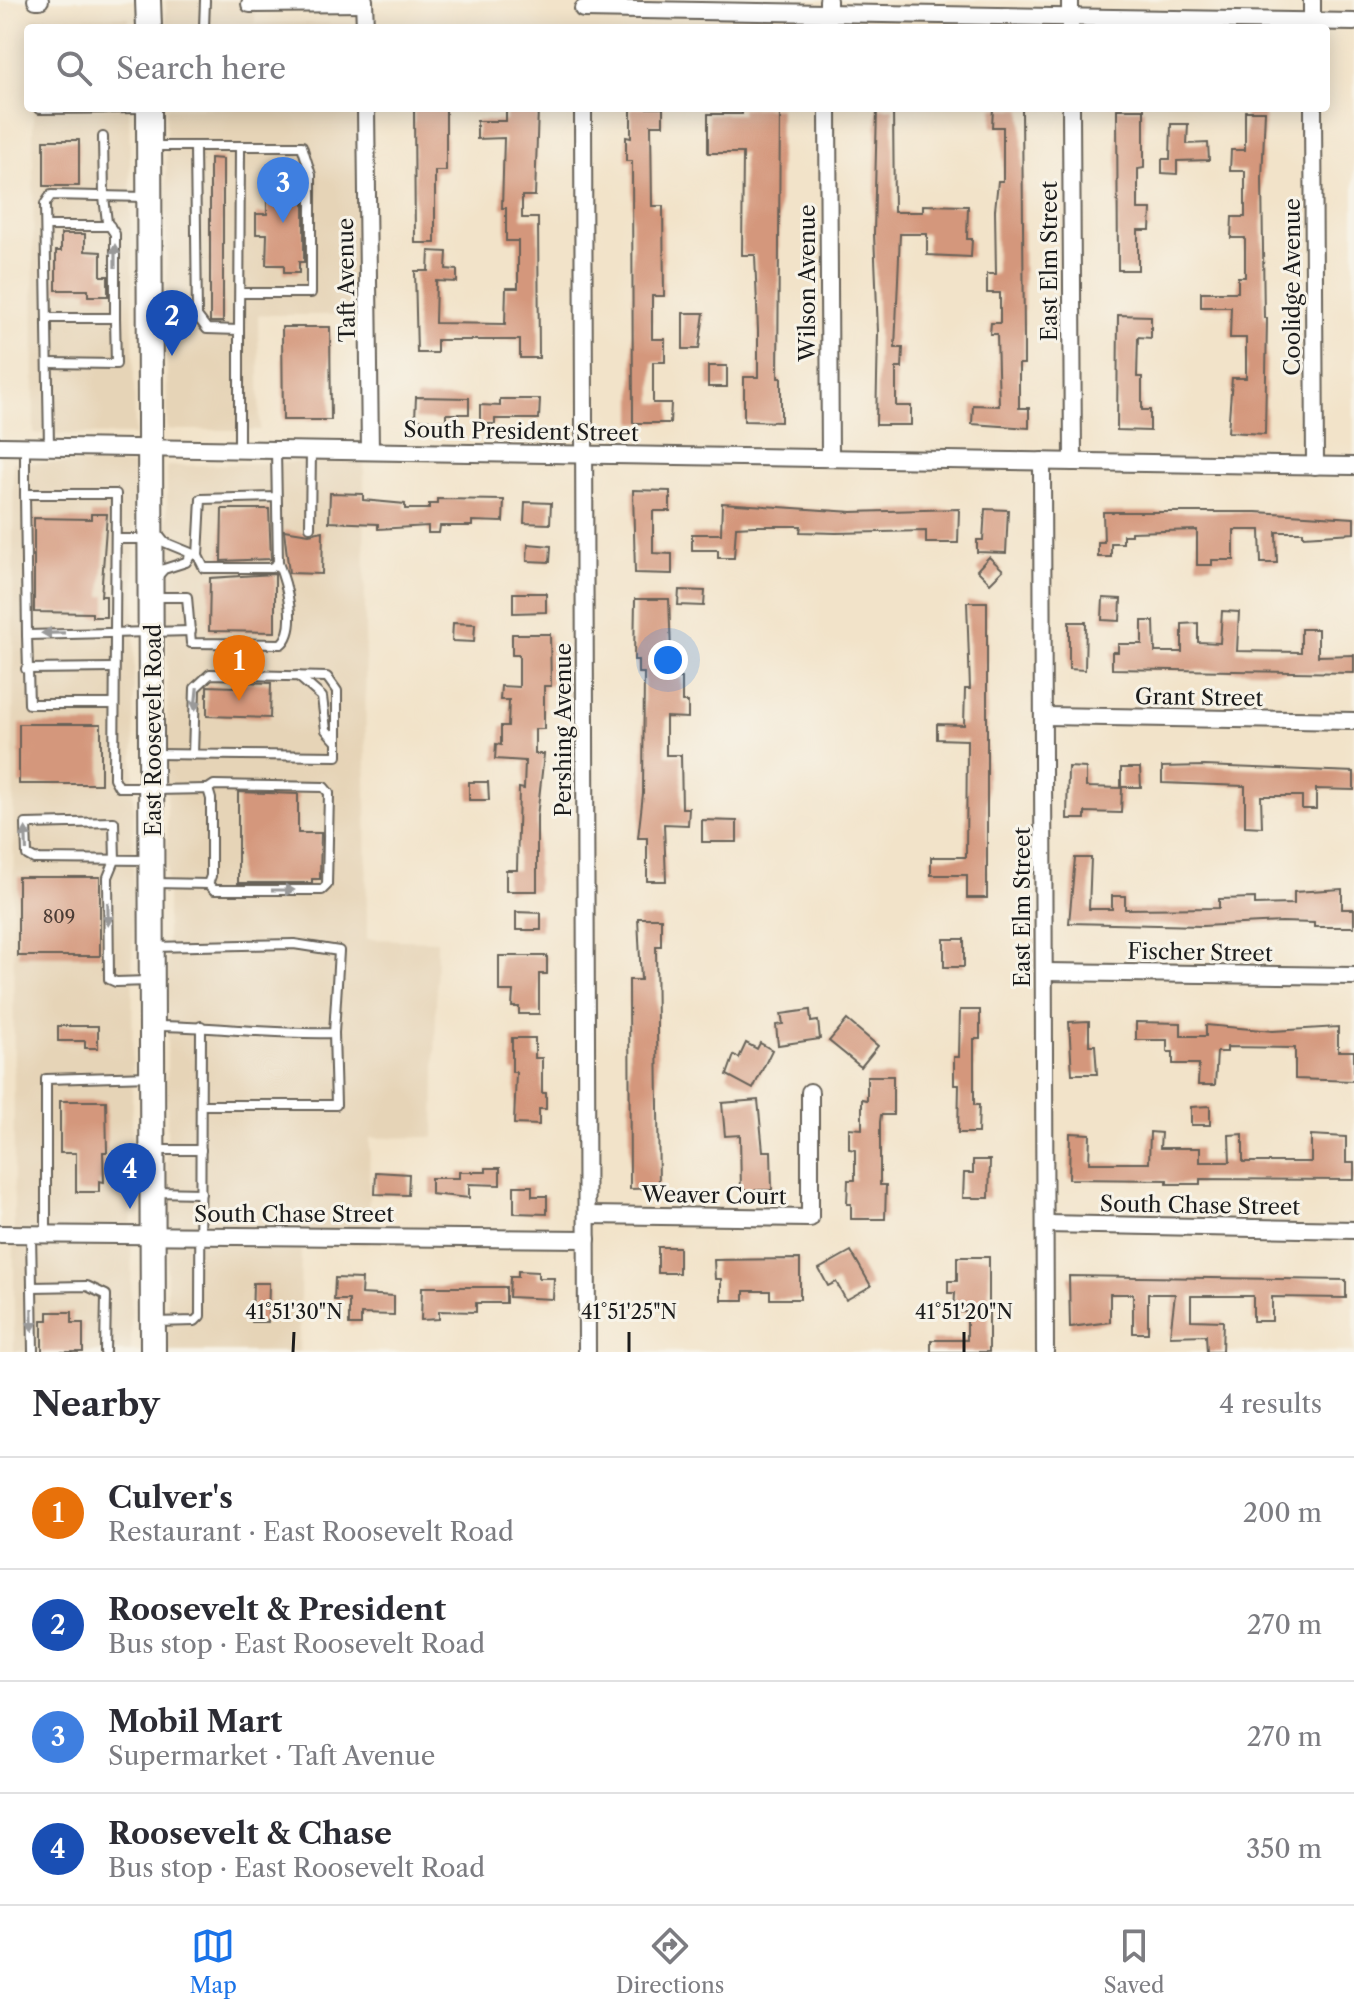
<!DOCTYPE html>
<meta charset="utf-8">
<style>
body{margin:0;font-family:"Libre Caslon Text",serif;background:#f7f7f7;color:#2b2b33}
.you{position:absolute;left:668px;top:660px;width:28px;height:28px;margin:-20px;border:6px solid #fff;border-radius:50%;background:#1a73e8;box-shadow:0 0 0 12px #1a73e833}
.badge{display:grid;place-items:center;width:52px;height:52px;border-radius:50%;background:#1a73e8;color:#fff;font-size:26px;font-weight:700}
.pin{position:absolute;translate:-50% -66px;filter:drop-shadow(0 2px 4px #0008)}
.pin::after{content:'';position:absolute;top:42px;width:28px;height:24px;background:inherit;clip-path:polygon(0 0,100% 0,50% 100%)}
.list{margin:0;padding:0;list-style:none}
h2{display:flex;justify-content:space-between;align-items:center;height:104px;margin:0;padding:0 32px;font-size:34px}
h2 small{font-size:26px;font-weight:400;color:#7c7c81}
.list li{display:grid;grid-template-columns:52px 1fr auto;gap:24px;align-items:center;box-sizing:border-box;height:112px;padding:0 32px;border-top:2px solid #e1e1e2}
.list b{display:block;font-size:30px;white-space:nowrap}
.list p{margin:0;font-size:26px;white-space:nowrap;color:#7c7c81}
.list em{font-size:26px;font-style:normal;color:#7c7c81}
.icon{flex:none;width:44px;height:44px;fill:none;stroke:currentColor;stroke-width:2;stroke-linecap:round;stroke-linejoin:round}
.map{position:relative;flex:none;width:1354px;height:1352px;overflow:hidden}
.search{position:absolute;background:#fff;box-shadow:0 4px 20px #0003;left:24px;right:24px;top:24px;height:88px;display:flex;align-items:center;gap:20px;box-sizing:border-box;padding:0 28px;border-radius:8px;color:#7c7c81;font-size:30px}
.sheet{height:552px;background:#fff}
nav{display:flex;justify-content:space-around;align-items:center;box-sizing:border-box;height:112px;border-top:2px solid #e1e1e2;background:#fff;font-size:22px;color:#7c7c81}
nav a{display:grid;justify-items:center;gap:4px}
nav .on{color:#1a73e8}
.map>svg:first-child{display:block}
.built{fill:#e6d4b7}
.building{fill:#d4977b}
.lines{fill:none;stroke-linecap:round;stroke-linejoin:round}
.lane-casing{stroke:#676259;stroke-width:12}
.street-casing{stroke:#676259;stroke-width:20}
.primary-casing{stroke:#676259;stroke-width:28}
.lane{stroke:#fff;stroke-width:8}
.street{stroke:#fff;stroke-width:16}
.primary{stroke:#fff;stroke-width:24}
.oneway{fill:#999}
.ticks{fill:none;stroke:#1c1c1c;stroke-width:3}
.labels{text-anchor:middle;stroke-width:6;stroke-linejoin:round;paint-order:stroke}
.number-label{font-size:18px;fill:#4a3b34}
.street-label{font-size:22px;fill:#1c1c1c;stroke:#f7f3e8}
.ticks-label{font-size:20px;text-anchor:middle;fill:#1c1c1c;stroke:#f7f3e8;stroke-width:6;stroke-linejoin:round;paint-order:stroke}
</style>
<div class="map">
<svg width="1354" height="1352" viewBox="0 0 1354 1352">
<rect width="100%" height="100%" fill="#f7f3e8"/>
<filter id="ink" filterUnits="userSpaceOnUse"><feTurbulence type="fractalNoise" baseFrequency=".0125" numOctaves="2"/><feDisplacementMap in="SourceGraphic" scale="16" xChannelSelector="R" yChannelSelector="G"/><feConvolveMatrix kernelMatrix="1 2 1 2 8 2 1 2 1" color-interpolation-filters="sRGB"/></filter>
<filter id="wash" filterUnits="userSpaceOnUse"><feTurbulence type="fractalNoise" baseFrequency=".006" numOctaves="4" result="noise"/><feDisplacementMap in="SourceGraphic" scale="32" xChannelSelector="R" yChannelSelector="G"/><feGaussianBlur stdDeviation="1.8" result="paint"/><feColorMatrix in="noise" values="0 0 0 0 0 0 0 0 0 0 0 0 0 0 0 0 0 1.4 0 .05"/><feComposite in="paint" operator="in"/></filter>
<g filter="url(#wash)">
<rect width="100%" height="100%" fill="#f2e3c9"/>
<g class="built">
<path d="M166 0H255V23L356 24V28H166Z"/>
<path d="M128 17V28H33V18Z"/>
<path d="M33 108H129L135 435 34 434Z"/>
<path d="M166 108H357L359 315H258L260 430H167Z"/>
<path d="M364 460 367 939 437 941 434 1137 370 1138 368 1244 301 1246 299 1352H167V466Z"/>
<path d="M13 462 135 465 131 1352H14Z"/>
</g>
<g id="blocks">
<g class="building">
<path d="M414 108H446V171H435V243H415Z"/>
<path d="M506 108H538L535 196H522V218H538L539 358H520V340H437V353H417L415 271H428L429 251 447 252 446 269 457 270V282L436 281 435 323 505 324 506 288H518V241H506V208H502L504 138 477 139V121H506Z"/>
<path d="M631 108H663V125H651L652 206H663L664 296H652V339H665V362H653V403H671L670 423H633L632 161H626V137L631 138Z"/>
<path d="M742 108H780L778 378H781V422L744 421V377H758V331L755 255H742L743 153H708V114H742Z"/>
<path d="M877 108H893L894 212H923V205L968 206 967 239H972L971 257 927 255V234H900L895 348H903L902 368H896V406H911V425H876L878 332 874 234Z"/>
<path d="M993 108 1022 109 1024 339V364H1019V408H1029V428L972 424 973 405 999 406 997 334H990L991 323H1000V293H987V274H996L995 210 998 181H1003V127H992Z"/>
<path d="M1117 109H1144V168L1138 169V209H1151L1150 230H1138V270H1118Z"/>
<path d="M1245 111H1265L1262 179 1264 318H1267L1265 434 1228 432 1232 378H1246V338H1230L1231 307H1201V292H1238V277H1245V238H1231L1232 217H1245V171H1230L1231 150H1245Z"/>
<path d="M1171 124H1188L1187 144 1208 143 1209 160 1177 161V174L1162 173V159H1170Z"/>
<rect x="44" y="140" width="35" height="46"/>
<path d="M210 158 223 159V322H210Z"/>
<path d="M283 174H299V185H304V262H299V273H284V265H266L267 234H256V214H267V182H284Z"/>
<path d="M61 234H85V251L101 252V276H108V296H88V290H56V251H61Z"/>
<path d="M683 313H704L699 349H683Z"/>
<path d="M1118 315 1151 316V338L1138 337 1137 377H1142V410H1150V431L1117 430Z"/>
<path d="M282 327H330L331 420H283Z"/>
<rect x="708" y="366" width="19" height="21"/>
<path d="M416 397 469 398V414H446V421L415 419Z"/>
<path d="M500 399H540L539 419H495V424H480V405L500 406Z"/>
<path d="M633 490 670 491V511H653V553L672 554V574L635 573Z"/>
<path d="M330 493 363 494V500L405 504V509H429V504H437V499L504 500 503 522 472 521V526H440L439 533H428V526L378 529V524L329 522Z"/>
<path d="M525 502 551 503 550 524 524 523Z"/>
<path d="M722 503 852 512 959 509 958 543H926V531L836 533 800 532 801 526H754L736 527 734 558H718V550H692V534H721Z"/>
<path d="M222 509H269L271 559 221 561Z"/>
<path d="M985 509 1008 510 1006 553 977 552V540H983Z"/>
<path d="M1103 512H1256L1354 518V533L1303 536V532H1276L1277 563H1261L1260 530H1234V560H1212V565H1197V530L1131 532V535H1123V543H1111V557H1098V542H1104Z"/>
<path d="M91 514H107L101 596H106V617H92V613L34 612V518L91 519Z"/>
<path d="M284 530 309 534 323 531 322 574 289 573Z"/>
<path d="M528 544 551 546 550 562 527 561Z"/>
<path d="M989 557 1003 570 990 583 977 570Z"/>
<path d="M275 574V632L209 631 210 578Z"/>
<path d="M679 590 705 591 704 606 678 605Z"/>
<path d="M513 593H546V612L513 613Z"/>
<path d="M1103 598 1121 599 1120 621 1102 620Z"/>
<path d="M635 599H669L672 678H682V702H688V718L666 717V755H681L682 808H689L688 825 664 824 666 881H647V838H638L643 794 644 673H638V660H634Z"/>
<path d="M967 602H987V898H967V875H931V857H966L967 740 937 739V724L964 725 965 689H970Z"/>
<path d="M1222 611 1239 612 1237 651 1301 652V629H1318V656L1354 655V673L1112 669V652H1118V644H1142V621H1154L1155 652H1182V624L1198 623V642L1220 643Z"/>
<path d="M1069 622H1086L1085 670 1069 669Z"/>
<path d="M453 623 475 624 474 642 452 641Z"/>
<path d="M512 634H550L551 686H544V729H535V754H544L537 817V891H506V870H517L519 788 524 789 525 761 495 759 496 744 501 745V726H508L509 700H500L501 686 519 687V655H512Z"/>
<path d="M236 682 271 683 270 718 207 716V686L235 687Z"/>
<rect x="19" y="724" width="82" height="60"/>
<path d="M1204 766 1354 772V790L1316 789V809H1302V796H1261L1262 827 1245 826V786L1162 783V767Z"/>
<path d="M1068 767 1086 768V787L1122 788 1121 813 1085 812V819H1067Z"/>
<path d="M1121 768H1140L1141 787H1121Z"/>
<path d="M469 782H488L489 800H469Z"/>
<path d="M238 792 298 794V833H321L320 879H312V883H238Z"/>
<path d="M702 820 737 821V842H702Z"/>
<path d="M1075 858H1091L1089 909H1112V896H1125V909L1219 908V899L1255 898V905L1294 904V892L1342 889V909H1354V927H1314V923L1282 922 1202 926 1069 923Z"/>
<rect x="18" y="877" width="82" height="79"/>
<path d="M516 912 541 913V930H516Z"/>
<path d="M638 918H661V946H656L659 1188 630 1189 629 980H641Z"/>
<rect x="944" y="939" width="20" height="28"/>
<path d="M499 956H547V974H539V1014H519V1007H512L513 991H499Z"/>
<path d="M810 1010 811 1022 818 1021 820 1039 778 1045 776 1025 783 1024 781 1014Z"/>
<path d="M960 1010H980V1039H974V1105H979L978 1133H958L959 1085H954V1057H959Z"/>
<path d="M847 1020 878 1046 861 1067 829 1041Z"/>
<path d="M1089 1021V1045H1095L1097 1074H1072L1069 1022Z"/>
<path d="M1136 1022 1181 1023V1036H1206V1025L1273 1031 1338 1027V1051H1354V1081L1295 1079V1048L1227 1047V1052H1217L1215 1085H1198L1199 1064H1173V1052H1167V1040H1136Z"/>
<path d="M58 1026H98V1048H85V1041H58Z"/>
<path d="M512 1038H535V1058H542V1093H546V1109H539V1125L514 1124 516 1072H512Z"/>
<path d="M746 1043 757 1049 760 1043 772 1050 753 1089 727 1075 734 1055 739 1058Z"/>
<path d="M867 1076H893V1115H881L880 1122V1185H886L885 1219H851V1204H847L848 1180H855V1150L849 1149V1128L862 1129V1099L867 1100Z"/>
<path d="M758 1100 763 1151H771L772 1190H741L740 1135 725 1136 722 1103Z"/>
<path d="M60 1101H106L107 1152H103L104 1182 99 1181V1192H76V1153H60Z"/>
<path d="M1210 1106V1125H1191V1107Z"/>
<path d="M1150 1132 1161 1133 1160 1148H1200V1162H1230L1229 1135 1243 1134V1162H1311V1135L1346 1137V1163H1354V1180L1200 1179V1184H1167V1180L1069 1179 1070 1133 1090 1134 1089 1163H1149Z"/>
<path d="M973 1160H990L989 1198H963L964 1173H973Z"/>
<path d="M486 1168H500V1185L469 1184V1198L431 1194V1178H459V1172H486Z"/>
<path d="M376 1172 409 1174 408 1195 375 1194Z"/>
<path d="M514 1186H532V1196H547V1214L514 1213Z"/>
<rect x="658" y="1247" width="21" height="26"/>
<path d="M851 1251 871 1286 846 1300 836 1282 828 1286 819 1269Z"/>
<path d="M957 1257H989V1352H931V1340H967V1312H954L955 1293H948V1281H957Z"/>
<path d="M800 1259V1299H770V1291H744V1300H721V1279H715L714 1260Z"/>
<path d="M518 1271 538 1272V1278H554L553 1299 509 1297 510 1277H518Z"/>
<path d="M1069 1276 1346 1280V1298L1272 1297V1321H1253V1296H1191V1320L1223 1321 1222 1352H1207L1206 1335 1170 1336 1175 1294H1148V1333H1133V1294H1110V1322L1070 1327Z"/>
<path d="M335 1278 362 1279 361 1294 394 1296V1315L361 1314V1325H349V1300H334Z"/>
<path d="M253 1283H269L268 1322H252Z"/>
<path d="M422 1287H506V1303H476V1312L439 1311V1319L421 1320Z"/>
<path d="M48 1312H72V1323H83V1352H42V1320H48Z"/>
</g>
</g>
</g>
<g filter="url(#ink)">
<use href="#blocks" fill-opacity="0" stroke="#676259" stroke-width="2"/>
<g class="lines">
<g class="lane-casing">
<g id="lane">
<path d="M204 28 205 0"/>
<path d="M39 109 144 108"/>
<path d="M103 137 104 197 107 222 115 234V318"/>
<path d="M150 146H195L197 316 207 329 239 330V449"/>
<path d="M195 146H240L239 330"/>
<path d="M240 146H302L311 175V293H240"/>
<path d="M46 226H110"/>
<path d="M47 318H115L116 364 48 363"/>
<path d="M49 446 45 204 51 195 146 197"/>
<path d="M25 447V494H116L114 778 119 787H148"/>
<path d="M25 494 27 635"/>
<path d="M275 497 201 499 198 556 204 568H271L278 563 276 450"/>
<path d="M310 527 311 451"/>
<path d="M156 532 164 542 198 556"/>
<path d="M116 539H147"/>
<path d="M156 578 164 569 186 562 190 556"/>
<path d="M153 597H187L191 643 281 644C299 629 286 582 278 563"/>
<path d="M26 669 114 668"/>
<path d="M298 676 322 697 326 730 337 742"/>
<path d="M113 704H29L27 635 191 631"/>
<path d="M153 754 337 756V691L327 677 210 674 195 688 193 755"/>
<path d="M153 790 208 789 211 799V876L208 884"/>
<path d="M148 860 34 859 27 855 26 824 114 822 115 860 108 877 109 979 116 982 149 981"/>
<path d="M154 883 208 884 214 890H322L327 885 329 793 324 787 214 785 208 789"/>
<path d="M153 947 294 944 339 951 334 1033C274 1035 214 1026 154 1026"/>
<path d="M201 1105H336L334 1033"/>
<path d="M154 1150H201"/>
<path d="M154 1192 201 1193"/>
<path d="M31 1234 32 1287 87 1286 106 1295 105 1352"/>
<path d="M46 1234V1079L151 1076"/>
<path d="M32 1287 33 1352"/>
<path d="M154 1322 195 1321 200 1316 201 1026"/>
</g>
</g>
<g class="street-casing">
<g id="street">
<path d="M36 0H40"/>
<path d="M364 0 365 28"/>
<path d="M828 0V28"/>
<path d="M1070 0V26"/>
<path d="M1312 0V28"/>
<path d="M250 4 364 3"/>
<path d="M583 9 1354 22"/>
<path d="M366 108 370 451"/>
<path d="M583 108 587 1352"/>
<path d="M828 108 830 458"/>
<path d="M1071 108 1073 462"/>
<path d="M1313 108 1315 466"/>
<path d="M0 446 1354 466"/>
<path d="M1042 461 1045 1352"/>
<path d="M1044 716 1354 721"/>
<path d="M1044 972 1354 976"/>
<path d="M587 1215 810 1218V1092"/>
<path d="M1045 1224 1354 1230"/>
<path d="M0 1234 587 1239"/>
</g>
</g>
<g class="primary-casing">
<g id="primary">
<path d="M148 0 149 28"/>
<path d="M149 108 153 1352"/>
</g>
</g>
<use href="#lane" class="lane"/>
<use href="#street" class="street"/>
<use href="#primary" class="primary"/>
</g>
<defs><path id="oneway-solid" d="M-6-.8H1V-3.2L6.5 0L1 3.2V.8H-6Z" transform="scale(2)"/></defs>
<g class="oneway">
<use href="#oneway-solid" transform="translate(115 256) rotate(-90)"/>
<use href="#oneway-solid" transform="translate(53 633) rotate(179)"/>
<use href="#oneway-solid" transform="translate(196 699) rotate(96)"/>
<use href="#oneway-solid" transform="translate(26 839) rotate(-92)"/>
<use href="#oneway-solid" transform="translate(283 890)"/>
<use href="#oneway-solid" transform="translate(108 914) rotate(89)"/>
<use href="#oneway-solid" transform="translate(32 1320) rotate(89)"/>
</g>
</g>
<path class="ticks" d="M293 1352 294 1332M629 1352V1332M964 1352V1332"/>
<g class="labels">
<g class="number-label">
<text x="59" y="923">809</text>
</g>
<g class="street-label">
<text transform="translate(1049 261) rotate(-90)" y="8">East Elm Street</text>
<text transform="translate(346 280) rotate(-91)" y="8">Taft Avenue</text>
<text transform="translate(807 283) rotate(-90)" y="8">Wilson Avenue</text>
<text transform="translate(1292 287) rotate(-90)" y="8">Coolidge Avenue</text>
<text transform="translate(521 431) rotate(1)" y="8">South President Street</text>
<text transform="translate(1199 697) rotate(1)" y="8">Grant Street</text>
<text transform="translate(153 730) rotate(-90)" y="8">East Roosevelt Road</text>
<text transform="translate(563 730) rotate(-90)" y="8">Pershing Avenue</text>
<text transform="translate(1022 907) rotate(-90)" y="8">East Elm Street</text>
<text transform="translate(1200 952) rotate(1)" y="8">Fischer Street</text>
<text transform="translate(714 1195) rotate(1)" y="8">Weaver Court</text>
<text transform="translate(1200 1205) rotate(1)" y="8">South Chase Street</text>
<text x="294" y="1222">South Chase Street</text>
</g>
</g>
<g class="ticks-label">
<text x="294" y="1319">41°51'30"N</text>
<text x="629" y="1319">41°51'25"N</text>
<text x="964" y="1319">41°51'20"N</text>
</g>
</svg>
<div class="you"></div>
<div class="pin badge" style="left:239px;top:701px;background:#e8710a">1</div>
<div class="pin badge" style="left:172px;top:356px;background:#1a4fb4">2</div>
<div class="pin badge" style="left:283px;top:223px;background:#3f7fe0">3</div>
<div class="pin badge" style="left:130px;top:1209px;background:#1a4fb4">4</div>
<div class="search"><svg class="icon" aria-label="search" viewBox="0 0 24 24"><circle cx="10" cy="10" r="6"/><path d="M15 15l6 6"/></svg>Search here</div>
</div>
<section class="sheet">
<h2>Nearby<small>4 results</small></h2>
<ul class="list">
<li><span class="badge" style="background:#e8710a">1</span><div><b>Culver's</b><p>Restaurant · East Roosevelt Road</p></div><em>200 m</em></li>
<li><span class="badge" style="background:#1a4fb4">2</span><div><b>Roosevelt &amp; President</b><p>Bus stop · East Roosevelt Road</p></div><em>270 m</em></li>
<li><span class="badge" style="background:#3f7fe0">3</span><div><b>Mobil Mart</b><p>Supermarket · Taft Avenue</p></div><em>270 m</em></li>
<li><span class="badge" style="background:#1a4fb4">4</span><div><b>Roosevelt &amp; Chase</b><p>Bus stop · East Roosevelt Road</p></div><em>350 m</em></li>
</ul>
</section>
<nav>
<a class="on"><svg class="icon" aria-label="map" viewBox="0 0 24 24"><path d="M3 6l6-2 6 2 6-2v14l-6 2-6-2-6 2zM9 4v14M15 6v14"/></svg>Map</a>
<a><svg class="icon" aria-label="directions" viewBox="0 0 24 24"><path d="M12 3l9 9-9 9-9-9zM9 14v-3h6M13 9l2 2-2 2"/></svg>Directions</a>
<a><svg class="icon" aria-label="saved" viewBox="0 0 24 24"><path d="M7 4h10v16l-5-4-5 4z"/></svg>Saved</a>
</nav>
